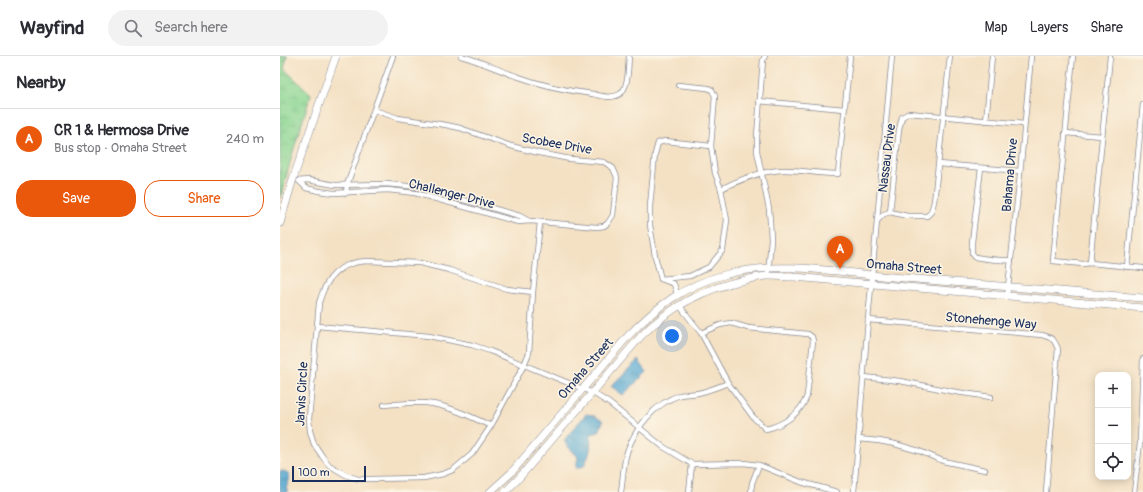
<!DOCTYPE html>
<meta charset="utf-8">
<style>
body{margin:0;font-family:Pangolin,sans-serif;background:#f2f2f3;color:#2b2b33}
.controls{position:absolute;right:12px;bottom:12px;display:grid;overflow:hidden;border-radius:8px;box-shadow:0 2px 10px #0003}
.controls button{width:36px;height:36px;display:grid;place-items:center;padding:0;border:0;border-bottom:1px solid #e1e1e2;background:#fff;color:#2b2b33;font:20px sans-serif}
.scale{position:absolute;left:12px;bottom:10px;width:74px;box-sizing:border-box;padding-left:4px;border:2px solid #1b2f5e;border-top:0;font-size:11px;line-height:14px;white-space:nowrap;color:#1b2f5e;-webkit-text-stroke:3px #fcf5e5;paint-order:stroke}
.you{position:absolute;left:392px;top:280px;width:14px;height:14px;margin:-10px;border:3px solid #fff;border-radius:50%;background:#1a73e8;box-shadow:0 0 0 6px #1a73e833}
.badge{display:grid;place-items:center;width:26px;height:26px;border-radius:50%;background:#ea580c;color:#fff;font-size:13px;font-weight:700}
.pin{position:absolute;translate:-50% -33px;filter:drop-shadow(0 1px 2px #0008)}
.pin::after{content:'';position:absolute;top:21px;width:14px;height:12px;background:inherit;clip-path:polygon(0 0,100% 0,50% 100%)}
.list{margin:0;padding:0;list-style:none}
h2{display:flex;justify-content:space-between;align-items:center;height:52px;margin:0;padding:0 16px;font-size:17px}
h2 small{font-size:13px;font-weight:400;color:#7c7c81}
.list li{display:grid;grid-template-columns:26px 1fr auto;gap:12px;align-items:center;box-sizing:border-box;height:60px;padding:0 16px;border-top:1px solid #e1e1e2}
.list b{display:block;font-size:15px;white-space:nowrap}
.list p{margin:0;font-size:13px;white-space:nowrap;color:#7c7c81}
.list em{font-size:13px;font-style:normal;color:#7c7c81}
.actions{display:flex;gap:8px;padding:12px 16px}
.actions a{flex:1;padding:9px 0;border:1px solid #ea580c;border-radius:16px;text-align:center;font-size:14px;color:#ea580c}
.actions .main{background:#ea580c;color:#fff}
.icon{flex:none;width:22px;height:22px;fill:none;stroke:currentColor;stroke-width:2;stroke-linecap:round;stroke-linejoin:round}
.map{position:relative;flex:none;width:863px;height:436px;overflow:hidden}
header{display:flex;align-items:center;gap:24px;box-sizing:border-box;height:56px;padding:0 20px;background:#fff;border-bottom:1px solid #e1e1e2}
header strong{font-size:19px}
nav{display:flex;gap:22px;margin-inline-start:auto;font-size:14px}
.search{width:280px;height:36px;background:#f2f2f3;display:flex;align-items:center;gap:10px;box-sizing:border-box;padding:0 14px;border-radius:22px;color:#7c7c81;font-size:15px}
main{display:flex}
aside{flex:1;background:#fff}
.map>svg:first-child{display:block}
.wetland{fill:url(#wetland-marsh);stroke:#528278}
.water{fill:url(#water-ripples);stroke:#396c98}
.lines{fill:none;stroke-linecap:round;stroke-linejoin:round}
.street-casing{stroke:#888891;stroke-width:6}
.secondary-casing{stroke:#888891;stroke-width:8}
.street{stroke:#fff;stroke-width:4.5}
.secondary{stroke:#fff;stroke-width:7}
.labels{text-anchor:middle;stroke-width:3;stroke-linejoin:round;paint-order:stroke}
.street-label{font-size:13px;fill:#1b2f5e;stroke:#fcf5e5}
</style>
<header>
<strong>Wayfind</strong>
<div class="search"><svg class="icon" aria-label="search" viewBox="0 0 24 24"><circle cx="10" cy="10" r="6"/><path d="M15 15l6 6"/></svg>Search here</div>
<nav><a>Map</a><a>Layers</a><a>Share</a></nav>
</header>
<main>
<aside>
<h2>Nearby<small></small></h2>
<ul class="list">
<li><span class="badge">A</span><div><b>CR 1 &amp; Hermosa Drive</b><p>Bus stop · Omaha Street</p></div><em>240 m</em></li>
</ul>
<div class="actions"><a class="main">Save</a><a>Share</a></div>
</aside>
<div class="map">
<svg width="863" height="436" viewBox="0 0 863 436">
<defs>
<pattern id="wetland-marsh" width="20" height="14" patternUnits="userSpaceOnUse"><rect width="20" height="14" fill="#8ad693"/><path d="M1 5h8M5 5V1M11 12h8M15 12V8" fill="none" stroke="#76b881"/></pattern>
<pattern id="water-ripples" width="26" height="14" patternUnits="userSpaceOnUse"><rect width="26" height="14" fill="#57a9d2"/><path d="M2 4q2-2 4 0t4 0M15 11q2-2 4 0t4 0" fill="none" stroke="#478aae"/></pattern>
</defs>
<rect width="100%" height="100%" fill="#fcf5e5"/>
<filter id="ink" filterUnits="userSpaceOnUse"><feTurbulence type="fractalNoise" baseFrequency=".025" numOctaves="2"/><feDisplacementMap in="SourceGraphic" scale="8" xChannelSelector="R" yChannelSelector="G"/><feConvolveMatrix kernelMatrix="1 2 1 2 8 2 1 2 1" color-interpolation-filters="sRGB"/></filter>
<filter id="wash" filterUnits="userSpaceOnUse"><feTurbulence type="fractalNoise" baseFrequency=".012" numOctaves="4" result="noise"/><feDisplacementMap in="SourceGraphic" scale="16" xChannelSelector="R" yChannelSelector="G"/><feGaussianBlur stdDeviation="0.9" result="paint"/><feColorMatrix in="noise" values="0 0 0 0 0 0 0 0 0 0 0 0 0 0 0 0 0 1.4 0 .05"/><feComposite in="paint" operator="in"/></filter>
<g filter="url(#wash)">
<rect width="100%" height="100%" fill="#f4e1c4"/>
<path class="wetland" d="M0 0H7L4 13 31 38 15 89 0 143Z"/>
<g class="water">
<path d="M358 304 367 316 343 339 331 330Z"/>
<path d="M306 358 312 359 323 365 319 376 311 378 310 396 304 410 296 412 298 401 285 387V383Z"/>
<path d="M0 415C13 415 10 424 6 432L8 436H0Z"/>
</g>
</g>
<g filter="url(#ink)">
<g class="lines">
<g class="street-casing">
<g id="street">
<path d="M181 0C200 5 218 14 236 20 261 29 287 35 313 38 321 40 332 43 340 38 349 31 348 10 349 0"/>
<path d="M485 0 483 4 477 80V95L489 153 490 166 491 183 488 220"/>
<path d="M793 0 773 205 803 208 810 207 863 212"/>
<path d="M479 45 564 53"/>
<path d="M706 65 712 0"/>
<path d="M785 77 822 80"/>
<path d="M659 108 740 115"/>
<path d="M701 112 692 186V197L695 201C707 203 719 205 731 204"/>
<path d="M19 125 26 132 39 135 54 137 108 134 135 137 238 166 251 165 317 171 324 170 328 167 333 159 337 121 333 112 324 106 290 103 259 97 231 90 180 72 166 69 118 62 94 54"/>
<path d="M19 125 28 124 55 129 106 128 138 131 240 160 249 165"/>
<path d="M441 133C461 123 483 114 505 114 523 114 540 118 558 118L570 0"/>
<path d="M66 137 67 129 113 0"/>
<path d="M610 156 619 74 622 61 629 57 744 68"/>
<path d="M610 156 627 160H647L651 156 654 146 670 0"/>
<path d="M597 165 604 158 610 156"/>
<path d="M810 207 830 0"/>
<path d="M847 211 863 48"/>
<path d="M381 223 410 220 429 211 443 194 447 164 441 133 435 117 431 90 435 40 432 34 428 32 398 29"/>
<path d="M253 236 227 233 169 214 140 207 87 205C60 206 46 221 39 247L29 363 30 375 34 388 42 400 49 409 66 419 78 423H90L144 422 163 418 173 414 192 398 211 370 244 309 249 297 253 236 260 166"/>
<path d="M397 238 394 228 381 223 375 200 370 169V150L375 98 378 87 385 85 431 90"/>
<path d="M727 241 740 118 751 0"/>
<path d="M399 249 421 277 448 327 473 361 486 373C504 369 521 357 527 340L533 285 532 281 528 278 468 272 451 267 440 269 421 277"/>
<path d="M588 264 762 279C773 282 774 283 778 293L766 436"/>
<path d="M37 270 149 280 192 289 210 295 313 337 329 347 382 390 412 408 464 407 479 409 521 426 557 436"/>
<path d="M584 321 620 325 676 336 711 341"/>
<path d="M104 349C120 348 137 345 153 348 173 352 192 361 211 370"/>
<path d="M578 383 599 385 615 388 639 395 663 405 705 414"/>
<path d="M341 436C343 423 343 409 347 396 355 372 375 347 400 339 406 338 412 338 418 337 428 335 438 331 448 327"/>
<path d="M409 436 412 408"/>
<path d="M471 436 472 427 479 409"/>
<path d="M574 436 588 264 612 0"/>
<path d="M854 436 860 387 863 303"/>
</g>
</g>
<g class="secondary-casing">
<g id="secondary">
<path d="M0 167 13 123 56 0"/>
<path d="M210 436 231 417 348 280C376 251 405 229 444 219 498 204 557 216 612 221 696 228 779 235 863 242"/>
<path d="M225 436 239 422 361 280C390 251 424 232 465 224 473 222 481 220 489 220 497 220 505 221 514 221L863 252"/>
</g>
</g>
<use href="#street" class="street"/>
<use href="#secondary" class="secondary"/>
</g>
</g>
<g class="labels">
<g class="street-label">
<text transform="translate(277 87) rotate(10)" y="5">Scobee Drive</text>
<text transform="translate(606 102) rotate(-83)" y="5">Nassau Drive</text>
<text transform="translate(729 119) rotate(-85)" y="5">Bahama Drive</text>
<text transform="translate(172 137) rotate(14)" y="5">Challenger Drive</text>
<text transform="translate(624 210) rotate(5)" y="5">Omaha Street</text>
<text transform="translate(711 264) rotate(5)" y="5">Stonehenge Way</text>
<text transform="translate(305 312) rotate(-49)" y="5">Omaha Street</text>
<text transform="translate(21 338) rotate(-87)" y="5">Jarvis Circle</text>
</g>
</g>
</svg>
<div class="controls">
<button>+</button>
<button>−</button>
<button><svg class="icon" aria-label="locate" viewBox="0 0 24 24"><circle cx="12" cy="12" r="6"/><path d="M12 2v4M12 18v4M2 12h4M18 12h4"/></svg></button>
</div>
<div class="scale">100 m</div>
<div class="you"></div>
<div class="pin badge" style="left:560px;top:213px">A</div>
</div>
</main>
